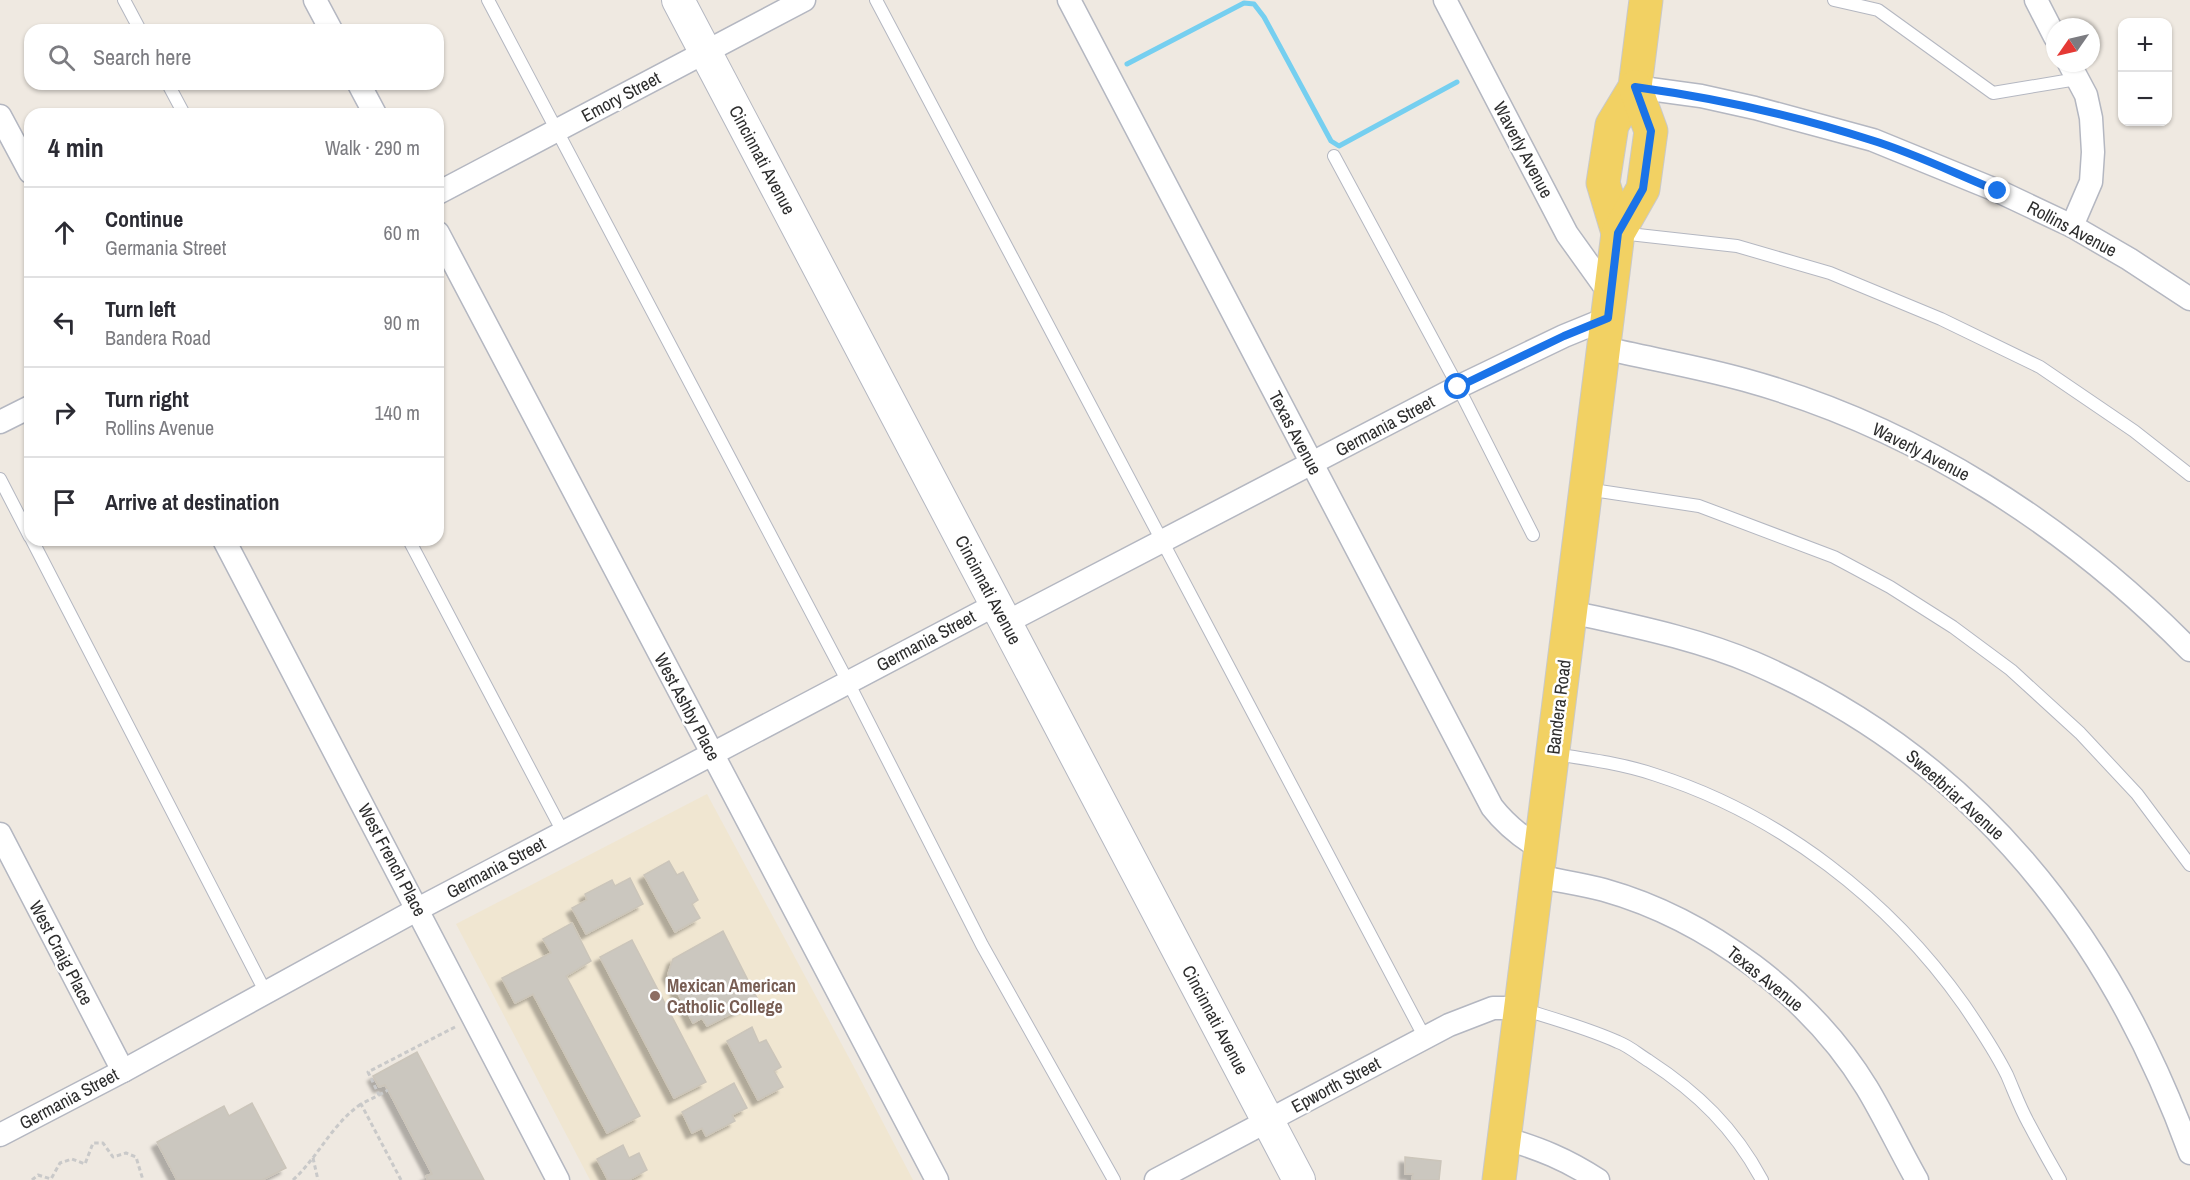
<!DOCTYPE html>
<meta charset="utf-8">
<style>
body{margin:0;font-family:"Archivo Narrow",sans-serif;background:#f7f7f7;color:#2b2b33}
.controls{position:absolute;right:18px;top:18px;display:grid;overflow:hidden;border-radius:12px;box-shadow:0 2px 4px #0004}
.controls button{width:54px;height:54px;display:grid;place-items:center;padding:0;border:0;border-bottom:2px solid #e1e1e2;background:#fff;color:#2b2b33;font:30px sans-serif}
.compass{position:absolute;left:2046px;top:18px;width:54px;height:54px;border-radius:50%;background:#fff;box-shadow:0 2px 4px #0004;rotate:236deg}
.stop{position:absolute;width:18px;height:18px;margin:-14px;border:4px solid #1a73e8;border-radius:50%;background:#fff}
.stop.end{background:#1a73e8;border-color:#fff;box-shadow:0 2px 6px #0008}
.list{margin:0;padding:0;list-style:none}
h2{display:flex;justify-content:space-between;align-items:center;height:78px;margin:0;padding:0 24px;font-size:26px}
h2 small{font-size:20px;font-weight:400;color:#7c7c81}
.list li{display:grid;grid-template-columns:39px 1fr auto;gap:18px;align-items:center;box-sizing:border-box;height:90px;padding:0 24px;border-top:2px solid #e1e1e2}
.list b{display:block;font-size:22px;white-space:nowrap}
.list p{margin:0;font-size:20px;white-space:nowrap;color:#7c7c81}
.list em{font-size:20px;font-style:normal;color:#7c7c81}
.icon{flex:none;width:33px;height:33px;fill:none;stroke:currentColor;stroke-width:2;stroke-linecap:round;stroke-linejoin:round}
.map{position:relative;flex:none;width:2190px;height:1180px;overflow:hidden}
.search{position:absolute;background:#fff;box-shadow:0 2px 4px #0004;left:24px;top:24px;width:420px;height:66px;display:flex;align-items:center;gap:15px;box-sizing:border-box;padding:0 21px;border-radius:18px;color:#7c7c81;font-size:22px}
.panel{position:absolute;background:#fff;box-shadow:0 2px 4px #0004;left:24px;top:108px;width:420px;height:438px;border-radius:18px}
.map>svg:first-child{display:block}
.education{fill:#f0e6d1}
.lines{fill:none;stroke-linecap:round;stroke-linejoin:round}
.stream{stroke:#75cff0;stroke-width:5}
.building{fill:#cbc7bf;stroke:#cbc5ba;stroke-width:1.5;filter:url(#shadow)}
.lane-casing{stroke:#b4b7c1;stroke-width:14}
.street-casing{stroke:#b4b7c1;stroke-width:25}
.secondary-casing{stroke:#b4b7c1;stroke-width:34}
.primary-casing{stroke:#c9c9c9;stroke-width:35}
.path{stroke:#c9c9c9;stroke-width:3;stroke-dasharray:4.5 3;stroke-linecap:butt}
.lane{stroke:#fff;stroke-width:12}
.street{stroke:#fff;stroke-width:22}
.secondary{stroke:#fff;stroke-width:32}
.primary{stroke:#f2d163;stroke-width:33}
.route{stroke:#1a73e8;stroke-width:8}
.education-dot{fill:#8d6e63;stroke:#fff;stroke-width:2}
.labels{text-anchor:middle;stroke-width:5;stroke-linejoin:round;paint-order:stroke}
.street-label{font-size:18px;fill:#2e2e2e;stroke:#fff}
.education-label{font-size:18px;font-weight:bold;fill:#785e54;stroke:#fff;text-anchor:start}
</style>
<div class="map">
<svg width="2190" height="1180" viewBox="0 0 2190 1180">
<defs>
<filter id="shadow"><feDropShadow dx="-5.5" dy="5.5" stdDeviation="1.5" flood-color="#0004"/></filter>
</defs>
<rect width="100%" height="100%" fill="#efe9e1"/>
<path class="education" d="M707 794 855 1069 913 1180H590L456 924Z"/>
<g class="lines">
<path class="stream" d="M1127 64 1244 3 1254 4 1264 17 1331 141 1339 146 1457 82"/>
</g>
<g class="building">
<path d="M669 861 677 875 683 872 698 900 692 904 700 918 675 932 644 875Z"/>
<path d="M630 878 643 904 586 934 572 908 587 900 585 894 612 880 615 886Z"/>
<path d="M572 923 591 961 566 976 640 1116 607 1133 533 994 515 1003 502 978 551 953 543 939Z"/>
<path d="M723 931 758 1000 707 1026 702 1018 693 1023 668 974 673 959Z"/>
<path d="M632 940 706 1082 674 1098 600 957Z"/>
<path d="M752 1027 759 1043 766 1040 781 1067 774 1071 783 1087 758 1100 727 1041Z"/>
<path d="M417 1052 484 1180H428L426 1176 432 1174 388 1090 385 1085 379 1087 373 1076Z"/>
<path d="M734 1083 747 1108 732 1115 735 1121 706 1136 702 1128 692 1133 682 1112Z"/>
<path d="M252 1103 286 1168 262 1180H177L157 1142 224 1106 229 1116Z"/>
<path d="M623 1145 629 1158 639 1153 647 1170 629 1180H608L597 1159Z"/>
<path d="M1405 1157 1441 1161 1439 1180H1412L1413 1174H1405Z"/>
</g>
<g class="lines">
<g class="lane-casing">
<g id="lane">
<path d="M124 0 140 30"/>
<path d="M488 0 848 682 982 945 1114 1180"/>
<path d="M876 0 1425 1038"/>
<path d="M1834 0 1878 10 1993 93 2077 79"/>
<path d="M168 84 184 114"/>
<path d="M1334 156 1453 377 1533 535"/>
<path d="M1620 233 1737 246 1830 273 1941 319 2040 367 2134 431 2190 475"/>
<path d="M0 479 30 537"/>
<path d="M1586 489 1699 506 1834 557 1890 587 1953 627 2011 670 2080 733 2137 794 2190 865"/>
<path d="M32 540 266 993"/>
<path d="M409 540 563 832"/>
<path d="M1554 754C1588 759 1624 764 1656 775 1780 815 1889 899 1964 1005 1979 1027 1995 1051 2007 1075 2014 1091 2020 1108 2029 1124 2039 1143 2049 1161 2060 1180"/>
<path d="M1522 1009C1554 1019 1587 1028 1618 1042 1629 1046 1639 1055 1649 1061 1698 1093 1734 1128 1762 1180"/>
</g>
</g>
<g class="street-casing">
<g id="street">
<path d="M315 0 331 30"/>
<path d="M1069 0 1492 807C1506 825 1521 837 1541 849"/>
<path d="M1445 0 1567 234 1610 294"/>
<path d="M2036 0 2055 37"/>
<path d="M2069 63 2086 95 2091 118 2093 152 2091 182 2072 226"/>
<path d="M359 84 375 114"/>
<path d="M1635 87 1701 96 1755 108 1873 140 1998 191 2072 226 2129 259 2190 299"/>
<path d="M0 116 30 172"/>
<path d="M438 193 804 0"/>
<path d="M438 233 937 1180"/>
<path d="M1604 348C1651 359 1699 367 1745 380 1915 427 2067 525 2190 650"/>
<path d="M0 422 30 407"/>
<path d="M224 540 558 1180"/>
<path d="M1571 612C1633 626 1695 638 1754 663 1972 757 2110 933 2190 1153"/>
<path d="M1005 623 1458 387 1564 336 1608 318"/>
<path d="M0 834 123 1071"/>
<path d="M1537 876C1559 881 1582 884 1604 890 1707 919 1811 996 1867 1088 1885 1118 1900 1150 1917 1180"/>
<path d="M0 1135 123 1071 418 909 995 605"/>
<path d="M1504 1138C1540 1149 1566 1159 1598 1180"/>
<path d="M1156 1180 1449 1025 1493 1008H1521"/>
</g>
</g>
<g class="secondary-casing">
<path id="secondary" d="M678 0 1299 1180"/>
</g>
<g class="primary-casing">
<g id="primary">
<path d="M1618 233 1603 183 1612 125 1635 87 1646 0"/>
<path d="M1499 1180 1618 233 1643 189 1651 131 1635 87"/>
</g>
</g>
<g class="path">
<path d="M379 1095 388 1090"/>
<path d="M313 1158 318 1180"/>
<path d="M32 1180 38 1175 51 1179 60 1163 72 1159 85 1164 93 1143H103L113 1157 126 1153 136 1157 143 1180"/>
<path d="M293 1180C319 1156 331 1125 361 1104"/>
<path d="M401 1180 361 1104 379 1095 368 1072 455 1027"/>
</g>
<use href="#lane" class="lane"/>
<use href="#street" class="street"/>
<use href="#secondary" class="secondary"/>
<use href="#primary" class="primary"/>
</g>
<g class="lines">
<path class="route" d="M1458 387 1564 336 1608 318 1618 233 1643 189 1651 131 1635 87C1715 98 1794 115 1871 140 1914 153 1956 174 1998 191"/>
</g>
<circle class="education-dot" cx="655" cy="996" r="6"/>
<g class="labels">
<g class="street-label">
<text transform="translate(621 97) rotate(-28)" y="6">Emory Street</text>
<text transform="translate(1523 150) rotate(62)" y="6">Waverly Avenue</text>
<text transform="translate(762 160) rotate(62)" y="6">Cincinnati Avenue</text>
<text transform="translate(2072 229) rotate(28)" y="6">Rollins Avenue</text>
<text transform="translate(1385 426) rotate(-28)" y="6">Germania Street</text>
<text transform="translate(1295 433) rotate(62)" y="6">Texas Avenue</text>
<text transform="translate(1921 452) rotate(27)" y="6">Waverly Avenue</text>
<text transform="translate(988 590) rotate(62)" y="6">Cincinnati Avenue</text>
<text transform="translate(926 641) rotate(-28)" y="6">Germania Street</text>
<text transform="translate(687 707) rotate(62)" y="6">West Ashby Place</text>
<text transform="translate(1559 707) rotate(-83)" y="6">Bandera Road</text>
<text transform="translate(1955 795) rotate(42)" y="6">Sweetbriar Avenue</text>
<text transform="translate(392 860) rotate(62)" y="6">West French Place</text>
<text transform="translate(496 868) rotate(-28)" y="6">Germania Street</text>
<text transform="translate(61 953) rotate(62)" y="6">West Craig Place</text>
<text transform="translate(1765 979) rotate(39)" y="6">Texas Avenue</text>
<text transform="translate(1215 1020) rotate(62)" y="6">Cincinnati Avenue</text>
<text transform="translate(1336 1085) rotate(-28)" y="6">Epworth Street</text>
<text transform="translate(69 1099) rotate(-28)" y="6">Germania Street</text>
</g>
<g class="education-label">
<text x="667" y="992">Mexican American<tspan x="667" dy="21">Catholic College</tspan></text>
</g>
</g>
</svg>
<div class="controls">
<button>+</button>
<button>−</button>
</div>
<svg class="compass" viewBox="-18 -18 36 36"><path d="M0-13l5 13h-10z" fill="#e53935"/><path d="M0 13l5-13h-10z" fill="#7c7c81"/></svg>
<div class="stop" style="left:1458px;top:387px"></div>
<div class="stop end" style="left:1998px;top:191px"></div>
<div class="search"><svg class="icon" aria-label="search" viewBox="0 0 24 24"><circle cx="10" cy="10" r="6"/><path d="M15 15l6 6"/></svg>Search here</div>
<section class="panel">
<h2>4 min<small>Walk · 290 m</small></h2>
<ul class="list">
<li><svg class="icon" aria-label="ahead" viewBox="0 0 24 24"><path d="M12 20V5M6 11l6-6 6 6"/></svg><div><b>Continue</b><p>Germania Street</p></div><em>60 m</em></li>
<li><svg class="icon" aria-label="left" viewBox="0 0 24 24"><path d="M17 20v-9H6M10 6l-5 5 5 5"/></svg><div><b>Turn left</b><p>Bandera Road</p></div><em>90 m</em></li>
<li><svg class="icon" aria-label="right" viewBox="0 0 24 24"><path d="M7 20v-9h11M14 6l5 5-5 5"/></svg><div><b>Turn right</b><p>Rollins Avenue</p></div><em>140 m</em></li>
<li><svg class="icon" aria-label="arrive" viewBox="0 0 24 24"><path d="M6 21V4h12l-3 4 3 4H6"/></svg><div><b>Arrive at destination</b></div></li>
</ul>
</section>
</div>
